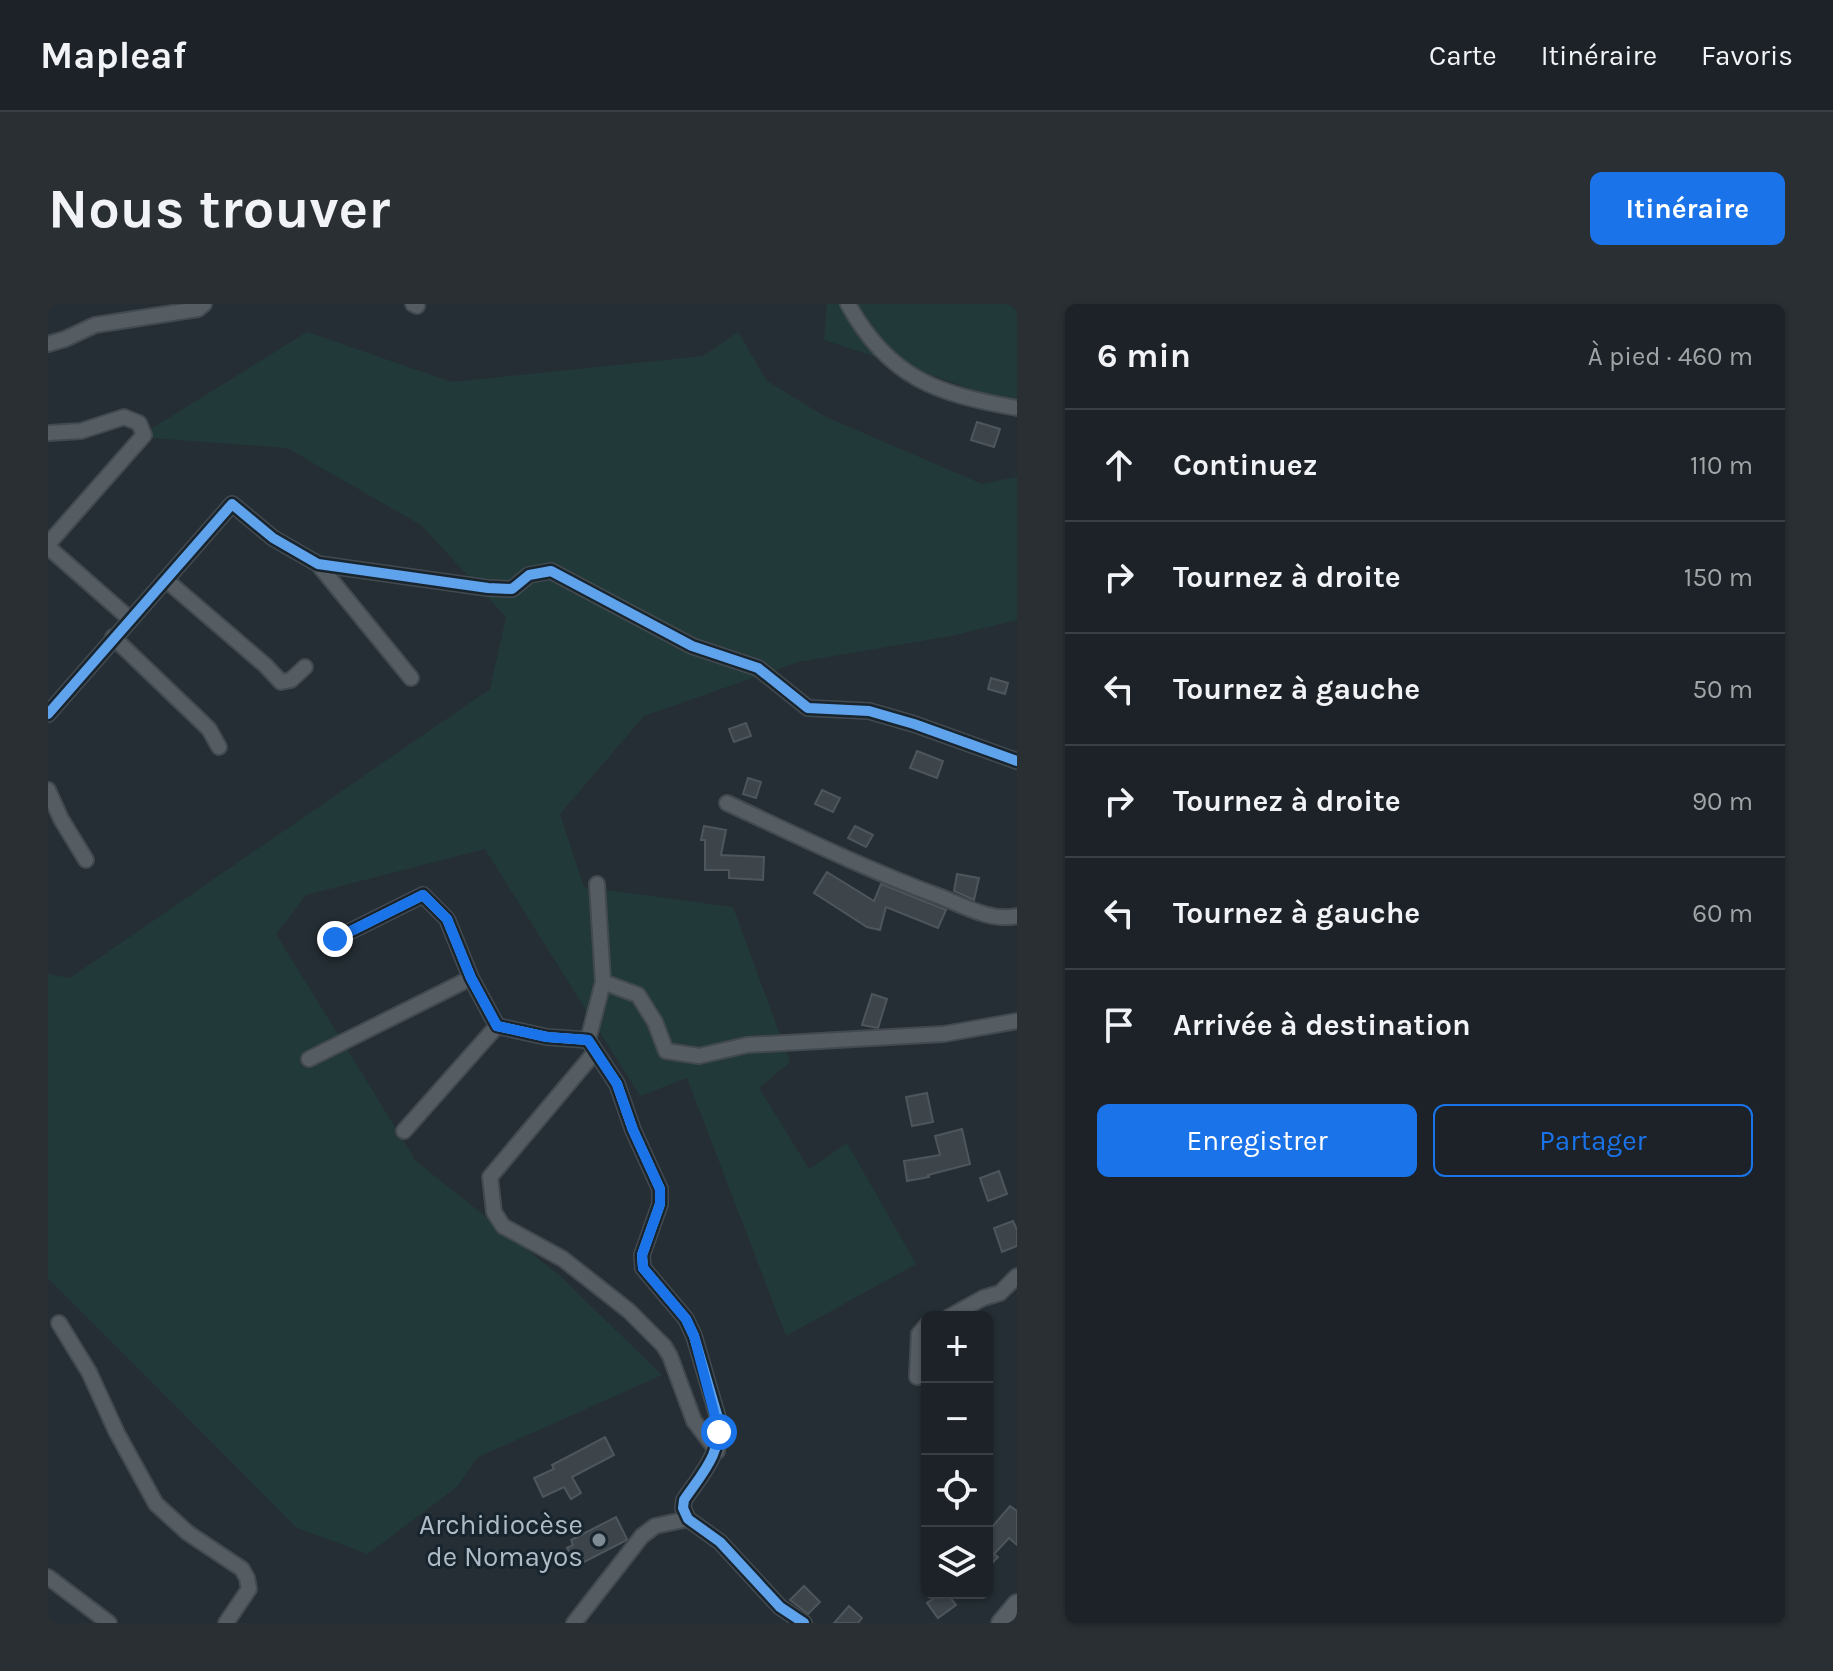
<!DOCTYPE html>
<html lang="fr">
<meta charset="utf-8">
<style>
body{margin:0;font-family:Karla,sans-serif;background:#292f33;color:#f1f3f6}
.controls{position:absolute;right:24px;bottom:24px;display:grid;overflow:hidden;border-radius:12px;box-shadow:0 2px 6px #0004}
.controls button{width:72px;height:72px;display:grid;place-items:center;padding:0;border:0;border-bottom:2px solid #3a3f44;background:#1c2227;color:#f1f3f6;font:40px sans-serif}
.stop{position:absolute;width:24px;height:24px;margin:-18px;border:6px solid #1a73e8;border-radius:50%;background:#fff}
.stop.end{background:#1a73e8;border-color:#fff;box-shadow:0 2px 8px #0008}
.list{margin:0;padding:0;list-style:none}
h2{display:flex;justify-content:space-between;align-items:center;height:104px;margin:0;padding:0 32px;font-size:34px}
h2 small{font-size:26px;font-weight:400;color:#a0a4a7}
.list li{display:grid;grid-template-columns:52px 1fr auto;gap:24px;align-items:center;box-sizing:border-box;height:112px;padding:0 32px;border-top:2px solid #3a3f44}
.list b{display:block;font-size:30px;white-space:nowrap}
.list em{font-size:26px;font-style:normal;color:#a0a4a7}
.actions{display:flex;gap:16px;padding:24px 32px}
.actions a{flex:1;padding:18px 0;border:2px solid #1a73e8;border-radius:12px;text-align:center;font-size:28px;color:#1a73e8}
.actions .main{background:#1a73e8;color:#fff}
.icon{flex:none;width:44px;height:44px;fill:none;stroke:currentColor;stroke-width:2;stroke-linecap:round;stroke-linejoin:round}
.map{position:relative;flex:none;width:969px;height:1319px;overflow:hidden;border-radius:12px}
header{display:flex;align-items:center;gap:48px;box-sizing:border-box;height:112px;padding:0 40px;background:#1c2227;border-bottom:2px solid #3a3f44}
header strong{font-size:38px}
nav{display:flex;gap:44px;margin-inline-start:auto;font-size:28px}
.intro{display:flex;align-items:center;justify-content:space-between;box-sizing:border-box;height:192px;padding:0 48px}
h1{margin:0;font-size:56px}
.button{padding:20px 36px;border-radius:12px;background:#1a73e8;color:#fff;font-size:28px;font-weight:700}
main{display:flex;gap:48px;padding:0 48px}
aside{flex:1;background:#1c2227;border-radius:12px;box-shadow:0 2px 6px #0004}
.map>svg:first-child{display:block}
.green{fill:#223939}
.building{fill:#3e454a;stroke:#4d565c;stroke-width:2}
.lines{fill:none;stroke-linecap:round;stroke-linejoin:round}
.minor-casing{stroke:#434a4f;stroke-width:18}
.major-casing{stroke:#424b51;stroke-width:22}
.minor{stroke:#555c62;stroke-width:14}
.major{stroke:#585f64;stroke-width:18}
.cycleway-casing{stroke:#19252e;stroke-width:15}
.cycleway{stroke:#60a3ed;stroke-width:10}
.route{stroke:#1a73e8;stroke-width:10}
.poi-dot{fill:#7e8a94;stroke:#19252e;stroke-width:3}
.labels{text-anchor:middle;stroke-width:6;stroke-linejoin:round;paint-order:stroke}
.poi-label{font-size:28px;fill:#aebbc7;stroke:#19252e;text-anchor:end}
</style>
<header>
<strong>Mapleaf</strong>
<nav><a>Carte</a><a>Itinéraire</a><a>Favoris</a></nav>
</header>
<div class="intro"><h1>Nous trouver</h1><a class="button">Itinéraire</a></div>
<main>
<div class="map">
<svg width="969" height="1319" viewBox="0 0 969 1319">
<rect width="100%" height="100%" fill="#252e34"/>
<g class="green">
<path d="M779 0H969V98L960 99 895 75 776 36Z"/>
<path d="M259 28 404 78 655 52 690 28 719 77 778 113 934 180 969 173V316L903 332 750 358 596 412 512 510 536 583 685 603 742 758 711 784 761 865 799 839 868 960 738 1032 639 774 592 792 437 545 258 591 228 630 368 857 511 971 614 1071 430 1153 409 1183 320 1250 249 1224 0 974V670L22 674 442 385 458 313 373 221 239 144 90 133Z"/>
</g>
<g class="building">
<path d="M929 118 952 125 946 143 923 136Z"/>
<path d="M943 374 960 379 957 390 940 385Z"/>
<path d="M698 419 703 432 686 438 681 425Z"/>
<path d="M869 447 895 457 889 474 862 464Z"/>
<path d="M700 474 713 478 708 494 695 490Z"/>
<path d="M774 486 792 494 785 508 767 500Z"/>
<path d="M656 522 678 526 673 551 716 553 715 576 681 574V566H657V536H653Z"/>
<path d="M807 522 825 531 818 543 800 534Z"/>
<path d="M779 568 826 597 833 580 898 606 890 624 838 603 832 626 819 623 766 589Z"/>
<path d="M909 570 931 574 926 596 906 587Z"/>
<path d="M824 690 839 695 830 724 814 721Z"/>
<path d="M879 789 885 818 864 822 858 793Z"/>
<path d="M914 825 922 860 880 871 881 873 859 877 856 857 892 851 887 832Z"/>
<path d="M951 867 959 890 940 897 932 874Z"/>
<path d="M965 917 969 926V942L954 948 946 924Z"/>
<path d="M557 1133 566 1151 524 1173 533 1189 523 1195 516 1183 495 1193 486 1174 506 1165 504 1161Z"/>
<path d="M962 1202 969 1207V1241L961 1234 946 1250 950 1253 939 1264V1229Z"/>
<path d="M568 1213 579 1235 577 1237 534 1259 533 1255 527 1258 519 1244 525 1241 523 1236Z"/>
<path d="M756 1282 772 1298 760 1310 742 1296Z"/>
<path d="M893 1289H899L908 1301 890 1314 879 1299Z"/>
<path d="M801 1302 814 1314 810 1319H786Z"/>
</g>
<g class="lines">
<g class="minor-casing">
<g id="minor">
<path d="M365 0 369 2"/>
<path d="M800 0C841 75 890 90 969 104"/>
<path d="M0 40 17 35 47 21 150 5 156 0"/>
<path d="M0 129 33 127 76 113 91 119 96 131 0 240"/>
<path d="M0 243 82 315"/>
<path d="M270 260 363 374"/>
<path d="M118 276 217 361 233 378 243 376 257 363"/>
<path d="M65 333 161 425 171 443"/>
<path d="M0 410 184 200 225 234 270 260 440 284 464 285 481 271 503 267 644 342 710 364 760 404 821 407 866 420 969 457"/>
<path d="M0 486 13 515 38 556"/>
<path d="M679 499C750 532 819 566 893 593 916 602 944 618 969 612"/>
<path d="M287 635 375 591 399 615 423 674 449 722 499 733 540 736 569 780 585 826 612 885V900L594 951 595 964 638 1015 646 1032 670 1114C674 1150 655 1168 636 1196L635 1204 640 1215 672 1238 732 1303 756 1319"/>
<path d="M555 678 590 691 607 718 618 747 651 752 699 741 896 730 969 717"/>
<path d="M540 736 555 678 549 580"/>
<path d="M547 748 442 873 446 908 455 922 515 955 581 1007 616 1042 622 1052 646 1117 669 1147"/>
<path d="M261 755 423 674"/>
<path d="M356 827 449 722"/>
<path d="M901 1013 935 994 952 989 969 972"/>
<path d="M11 1019 41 1068 69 1129 108 1200 140 1229 194 1265 199 1274 201 1285 178 1319"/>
<path d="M869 1073 871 1030 879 1021"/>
<path d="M0 1273 61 1319"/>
<path d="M526 1319 594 1232 607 1222 640 1215"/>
</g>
</g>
<g class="major-casing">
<path id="major" d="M953 1319 969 1300"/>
</g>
<use href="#minor" class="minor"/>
<use href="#major" class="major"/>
<g class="cycleway-casing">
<g id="cycleway">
<path d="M0 410 184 200 225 234 270 260 440 284 464 285 481 271 503 267 644 342 710 364 760 404 821 407 866 420 969 457"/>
<path d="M287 635 375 591 399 615 423 674 449 722 499 733 540 736 569 780 585 826 612 885V900L594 951 595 964 638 1015 646 1032 670 1114C674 1150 655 1168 636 1196L635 1204 640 1215 672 1238 732 1303 756 1319"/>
</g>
</g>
<use href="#cycleway" class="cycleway"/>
</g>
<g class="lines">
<path class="route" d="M287 635 375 591 399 615 423 674 449 722 499 733 540 736 569 780 585 826 612 885V900L594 951 595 964 638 1015 646 1032 671 1128"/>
</g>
<circle class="poi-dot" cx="551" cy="1236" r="8"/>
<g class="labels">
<g class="poi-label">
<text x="535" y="1230">Archidiocèse<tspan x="535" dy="32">de Nomayos</tspan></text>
</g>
</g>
</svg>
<div class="controls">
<button>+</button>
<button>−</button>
<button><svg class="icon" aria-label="locate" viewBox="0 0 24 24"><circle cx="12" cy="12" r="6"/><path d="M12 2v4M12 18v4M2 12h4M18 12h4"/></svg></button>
<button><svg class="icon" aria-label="layers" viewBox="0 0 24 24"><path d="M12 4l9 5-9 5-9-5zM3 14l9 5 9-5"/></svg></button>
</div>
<div class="stop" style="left:671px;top:1128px"></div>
<div class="stop end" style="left:287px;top:635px"></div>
</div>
<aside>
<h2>6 min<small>À pied · 460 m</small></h2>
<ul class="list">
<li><svg class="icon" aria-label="ahead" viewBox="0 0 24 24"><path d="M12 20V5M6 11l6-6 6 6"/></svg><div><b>Continuez</b></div><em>110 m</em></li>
<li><svg class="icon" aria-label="right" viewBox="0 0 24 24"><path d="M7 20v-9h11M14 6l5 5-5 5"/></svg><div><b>Tournez à droite</b></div><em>150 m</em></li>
<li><svg class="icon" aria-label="left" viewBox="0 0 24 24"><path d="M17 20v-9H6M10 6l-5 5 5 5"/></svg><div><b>Tournez à gauche</b></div><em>50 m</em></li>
<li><svg class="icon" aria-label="right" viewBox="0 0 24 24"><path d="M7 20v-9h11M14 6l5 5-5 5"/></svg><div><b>Tournez à droite</b></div><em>90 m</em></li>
<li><svg class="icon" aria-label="left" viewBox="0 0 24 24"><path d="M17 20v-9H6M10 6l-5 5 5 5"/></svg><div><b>Tournez à gauche</b></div><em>60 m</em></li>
<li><svg class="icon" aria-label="arrive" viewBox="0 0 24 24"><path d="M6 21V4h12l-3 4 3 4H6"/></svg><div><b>Arrivée à destination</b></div></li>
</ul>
<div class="actions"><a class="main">Enregistrer</a><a>Partager</a></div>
</aside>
</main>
